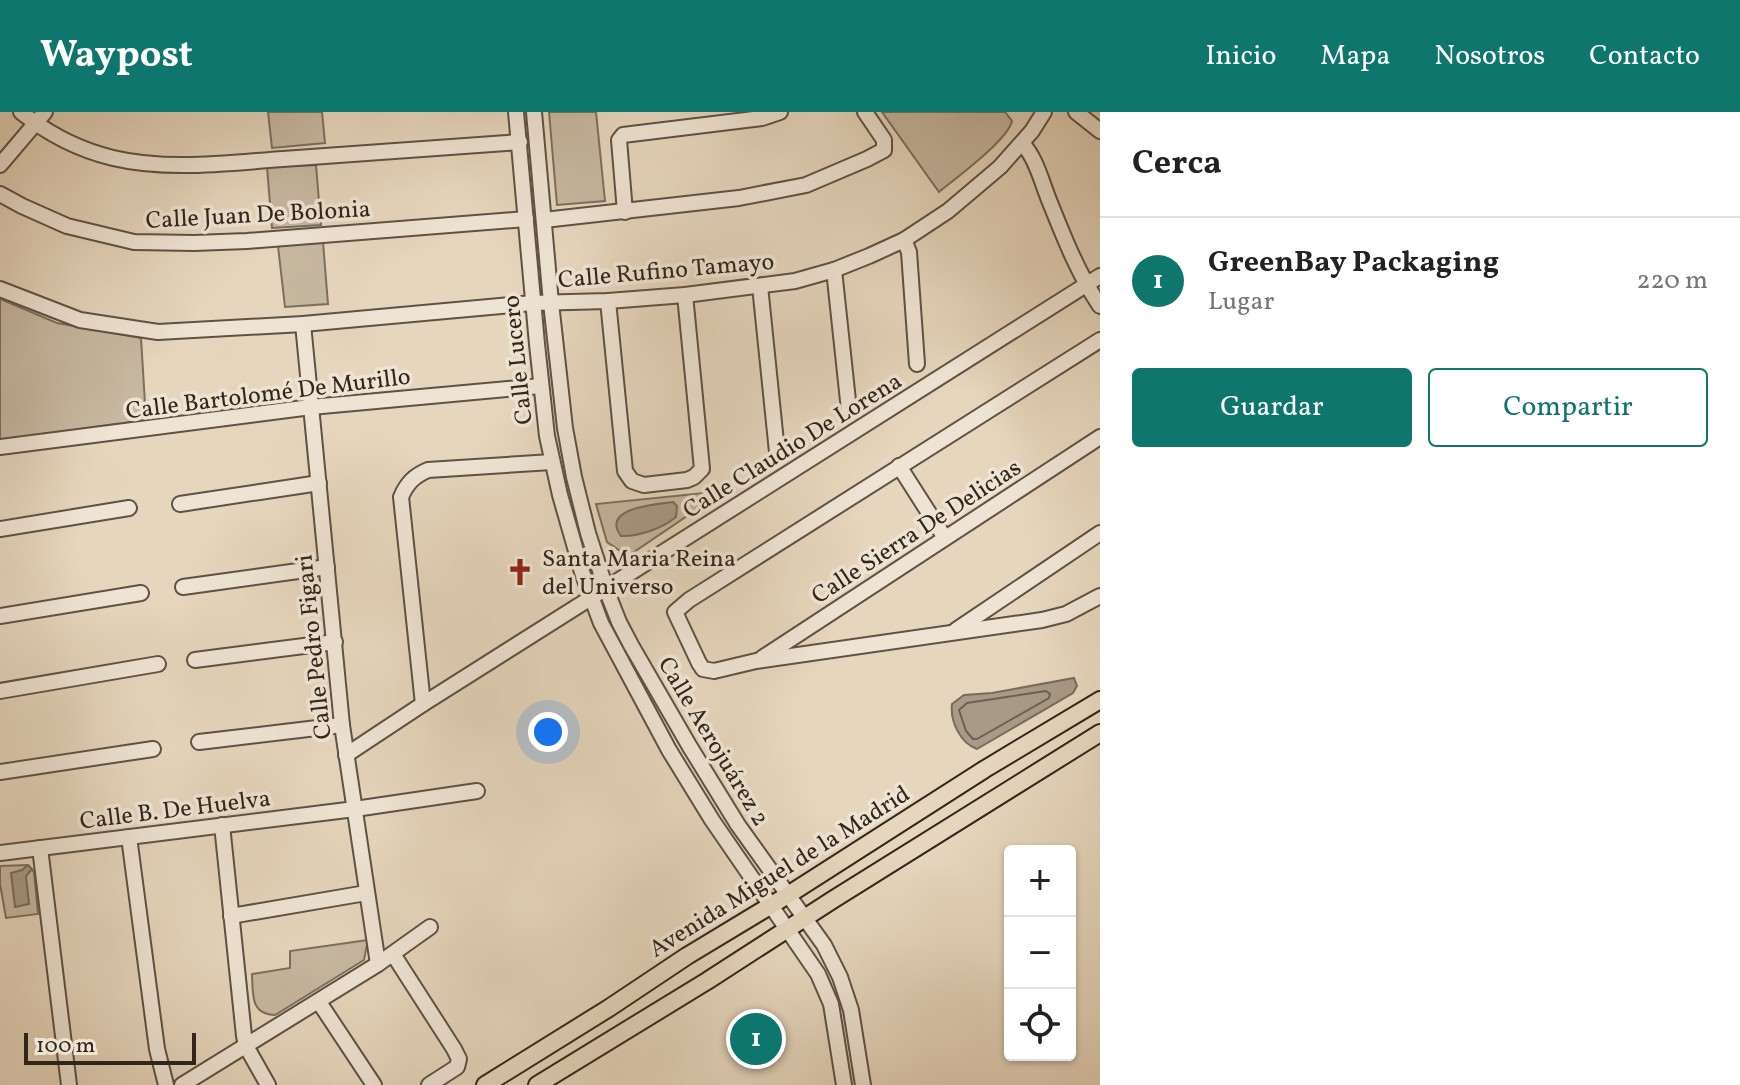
<!DOCTYPE html>
<html lang="es">
<meta charset="utf-8">
<style>
body{margin:0;font-family:Vollkorn,serif;background:#f6f6f6;color:#222}
.controls{position:absolute;right:24px;bottom:24px;display:grid;overflow:hidden;border-radius:8px;box-shadow:0 2px 6px #0004}
.controls button{width:72px;height:72px;display:grid;place-items:center;padding:0;border:0;border-bottom:2px solid #e0e0e0;background:#fff;color:#222;font:40px sans-serif}
.scale{position:absolute;left:24px;bottom:20px;width:172px;box-sizing:border-box;padding-left:8px;border:4px solid #31261b;border-top:0;font-size:22px;line-height:28px;white-space:nowrap;color:#31261b;-webkit-text-stroke:6px #efe4d4;paint-order:stroke}
.you{position:absolute;left:548px;top:620px;width:28px;height:28px;margin:-20px;border:6px solid #fff;border-radius:50%;background:#1a73e8;box-shadow:0 0 0 12px #1a73e833}
.badge{display:grid;place-items:center;width:52px;height:52px;border-radius:50%;background:#0f766e;color:#fff;font-size:26px;font-weight:700}
.pin{position:absolute;translate:-50% -50%;border:4px solid #fff;box-shadow:0 2px 8px #0006}
.list{margin:0;padding:0;list-style:none}
h2{display:flex;justify-content:space-between;align-items:center;height:104px;margin:0;padding:0 32px;font-size:34px}
h2 small{font-size:26px;font-weight:400;color:#767676}
.list li{display:grid;grid-template-columns:52px 1fr auto;gap:24px;align-items:center;box-sizing:border-box;height:128px;padding:0 32px;border-top:2px solid #e0e0e0}
.list b{display:block;font-size:30px;white-space:nowrap}
.list p{margin:0;font-size:26px;white-space:nowrap;color:#767676}
.list em{font-size:26px;font-style:normal;color:#767676}
.actions{display:flex;gap:16px;padding:24px 32px}
.actions a{flex:1;padding:18px 0;border:2px solid #0f766e;border-radius:8px;text-align:center;font-size:28px;color:#0f766e}
.actions .main{background:#0f766e;color:#fff}
.icon{flex:none;width:44px;height:44px;fill:none;stroke:currentColor;stroke-width:2;stroke-linecap:round;stroke-linejoin:round}
.map{position:relative;flex:none;width:1100px;height:973px;overflow:hidden}
header{display:flex;align-items:center;gap:48px;box-sizing:border-box;height:112px;padding:0 40px;background:#0f766e;color:#fff}
header strong{font-size:38px}
nav{display:flex;gap:44px;margin-inline-start:auto;font-size:28px}
main{display:flex}
aside{flex:1;background:#fff}
.map>svg:first-child{display:block}
.green{fill:#c7b8a1;stroke:#7c6f5e;stroke-width:2}
.water{fill:#a89a86;stroke:#786c5b;stroke-width:2}
.lines{fill:none;stroke-linecap:round;stroke-linejoin:round}
.shore{stroke:#6c6050;stroke-width:2}
.minor-casing{stroke:#5e5244;stroke-width:18}
.major-casing{stroke:#31261b;stroke-width:20}
.minor{stroke:#efe4d4;stroke-width:14}
.major{stroke:#e6d6bd;stroke-width:16}
.labels{text-anchor:middle;stroke-width:7;stroke-linejoin:round;paint-order:stroke}
.street-label{font-size:24px;fill:#31261b;stroke:#efe4d4}
.poi-label{font-size:24px;fill:#31261b;stroke:#efe4d4;text-anchor:start}
</style>
<header>
<strong>Waypost</strong>
<nav><a>Inicio</a><a>Mapa</a><a>Nosotros</a><a>Contacto</a></nav>
</header>
<main>
<div class="map">
<svg width="1100" height="973" viewBox="0 0 1100 973">
<rect width="100%" height="100%" fill="#e6d6bd"/>
<filter id="stains"><feTurbulence type="fractalNoise" baseFrequency=".0025" numOctaves="4"/><feColorMatrix values="0 0 0 0 .2 0 0 0 0 .09 0 0 0 0 .02 0 0 0 .5 -.17"/></filter>
<radialGradient id="worn" r=".72"><stop offset=".6" stop-color="#630" stop-opacity="0"/><stop offset="1" stop-color="#630" stop-opacity=".3"/></radialGradient>
<g class="green">
<path d="M268 0H322L325 31 272 36Z"/>
<path d="M549 0H596L605 89 557 93Z"/>
<path d="M882 0H1005L1012 9C1008 28 956 66 939 80Z"/>
<path d="M316 53 321 113 272 116 267 55Z"/>
<path d="M323 130 328 192 285 195 278 134Z"/>
<path d="M0 187 57 211 141 226 146 308 0 328Z"/>
<path d="M724 379 628 444 607 430 596 392Z"/>
<path d="M28 753 34 760 38 802 6 806 0 772V754Z"/>
<path d="M368 828 364 848 275 903C250 903 253 881 252 862L290 856V839Z"/>
</g>
<g class="water">
<path d="M673 390 677 394 676 405C663 416 638 425 621 424 600 396 656 392 673 390Z"/>
<path d="M1074 566 1077 574 1073 581 977 637C960 631 950 609 952 592L964 583 992 581Z"/>
<path d="M28 753 32 757 26 764 29 792 15 795 11 761 22 758Z"/>
</g>
<g class="lines">
<path class="shore" d="M1046 579 1050 582 1049 586 977 627H973L966 619 959 598 967 591Z"/>
<g class="minor-casing">
<g id="minor">
<path d="M21 0C47 21 80 38 113 46 168 59 227 51 283 47 362 42 441 36 520 30"/>
<path d="M516 0 537 232 547 324 560 383 582 460 601 511 669 638 712 708 818 862 831 892 844 973"/>
<path d="M534 0 551 191 565 316 574 365 588 421 606 477 619 510 631 533 690 635 738 713 824 833 840 865 851 898 863 973"/>
<path d="M1076 0 1100 19"/>
<path d="M1022 31C1037 47 1042 72 1051 93 1065 128 1079 163 1100 194"/>
<path d="M0 53 45 0"/>
<path d="M0 82 22 94 67 114 134 130 194 131 247 129 526 107"/>
<path d="M625 100 619 28 623 23 762 6 780 0"/>
<path d="M544 108 739 86 806 73 867 47 884 38V28L865 0"/>
<path d="M904 128 909 140 917 252"/>
<path d="M834 158 849 298"/>
<path d="M760 174 777 340"/>
<path d="M0 177 80 208 158 220 303 212 533 191 608 189 685 183 795 169 834 158 869 144 904 128 948 99 1000 55 1032 19 1044 0"/>
<path d="M608 189 625 359 632 369 644 373 687 368 694 365 702 357 685 183"/>
<path d="M303 212 342 613 378 852"/>
<path d="M1100 228 689 488 675 500 699 551 703 557 714 559 756 549 1042 508 1066 502 1100 484"/>
<path d="M0 335 311 295 541 274"/>
<path d="M899 354 945 426"/>
<path d="M180 392 319 371"/>
<path d="M0 417 129 396"/>
<path d="M183 475 327 455"/>
<path d="M0 504 141 481"/>
<path d="M956 518 1100 421"/>
<path d="M762 546 1100 325"/>
<path d="M195 548 335 530"/>
<path d="M0 579 158 552"/>
<path d="M423 592 401 385C407 371 414 364 428 358L552 350"/>
<path d="M199 630 342 613"/>
<path d="M346 643 423 592 1100 164"/>
<path d="M0 660 153 637"/>
<path d="M222 713 244 924 246 934 268 973"/>
<path d="M129 725 157 937 166 973"/>
<path d="M40 736 69 973"/>
<path d="M0 741 355 697 477 679"/>
<path d="M231 804 366 781"/>
<path d="M393 842 454 937 459 947 457 955 429 973"/>
<path d="M319 890 374 973"/>
<path d="M182 973 378 852 430 815"/>
</g>
</g>
<g class="major-casing">
<g id="major">
<path d="M485 973 609 896 687 844 788 783 985 657 1100 588"/>
<path d="M537 973 707 869 834 787 1100 621"/>
</g>
</g>
<use href="#minor" class="minor"/>
<use href="#major" class="major"/>
</g>
<defs>
<g id="church-bare" transform="scale(2.16)"><path d="M-1.2-6h2.4v3.5h3.3v2.4h-3.3V6h-2.4V-.1h-3.3v-2.4h3.3Z" fill="#8f2418" stroke="#efe4d4" stroke-width="2.5" paint-order="stroke"/></g>
</defs>
<g fill-rule="evenodd">
<use href="#church-bare" x="520" y="460"/>
</g>
<g class="labels">
<g class="street-label">
<text transform="translate(258 102) rotate(-3)" y="8">Calle Juan De Bolonia</text>
<text transform="translate(666 158) rotate(-5)" y="8">Calle Rufino Tamayo</text>
<text transform="translate(517 248) rotate(-96)" y="8">Calle Lucero</text>
<text transform="translate(268 281) rotate(-7)" y="8">Calle Bartolomé De Murillo</text>
<text transform="translate(792 333) rotate(-32)" y="8">Calle Claudio De Lorena</text>
<text transform="translate(916 419) rotate(-33)" y="8">Calle Sierra De Delicias</text>
<text transform="translate(313 535) rotate(-96)" y="8">Calle Pedro Figari</text>
<text transform="translate(714 629) rotate(59)" y="8">Calle Aerojuárez 2</text>
<text transform="translate(175 697) rotate(-7)" y="8">Calle B. De Huelva</text>
<text transform="translate(779 759) rotate(-32)" y="8">Avenida Miguel de la Madrid</text>
</g>
<g class="poi-label">
<text x="542" y="454">Santa Maria Reina<tspan x="542" dy="28">del Universo</tspan></text>
</g>
</g>
<rect width="100%" height="100%" filter="url(#stains)"/>
<rect width="100%" height="100%" fill="url(#worn)"/>
</svg>
<div class="controls">
<button>+</button>
<button>−</button>
<button><svg class="icon" aria-label="locate" viewBox="0 0 24 24"><circle cx="12" cy="12" r="6"/><path d="M12 2v4M12 18v4M2 12h4M18 12h4"/></svg></button>
</div>
<div class="scale">100 m</div>
<div class="you"></div>
<div class="pin badge" style="left:756px;top:927px">1</div>
</div>
<aside>
<h2>Cerca<small></small></h2>
<ul class="list">
<li><span class="badge">1</span><div><b>GreenBay Packaging</b><p>Lugar</p></div><em>220 m</em></li>
</ul>
<div class="actions"><a class="main">Guardar</a><a>Compartir</a></div>
</aside>
</main>
